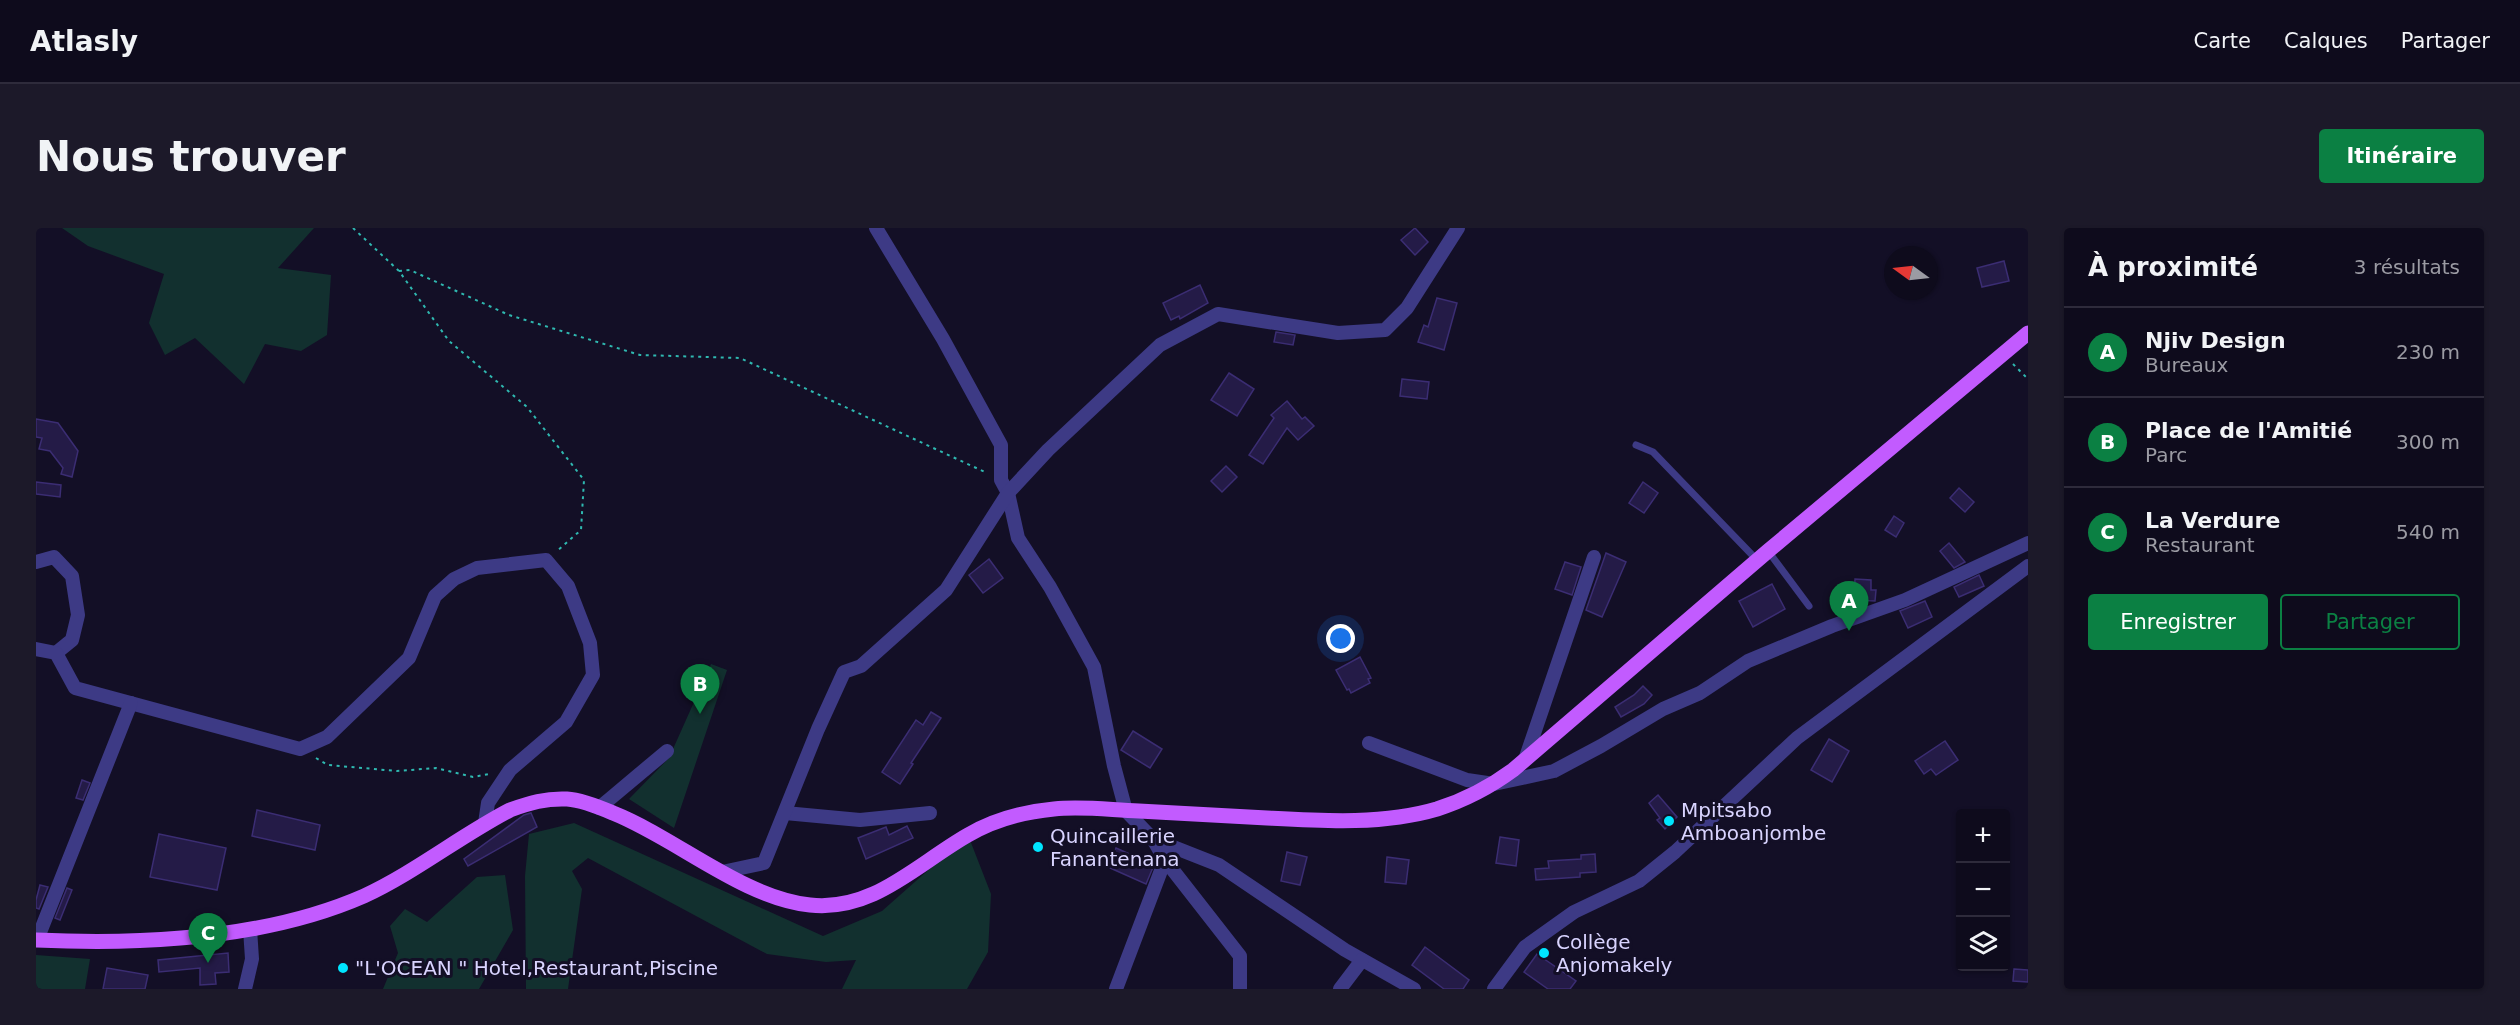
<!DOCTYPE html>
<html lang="fr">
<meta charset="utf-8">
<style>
body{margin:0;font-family:"DejaVu Sans",sans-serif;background:#1c1929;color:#f1f3f6}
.controls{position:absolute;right:18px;bottom:18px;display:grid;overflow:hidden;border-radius:6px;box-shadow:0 2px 4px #0004}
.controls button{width:54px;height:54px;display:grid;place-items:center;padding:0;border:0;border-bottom:2px solid #2e2b3b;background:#0e0b1c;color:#f1f3f6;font:30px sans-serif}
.compass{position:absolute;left:1848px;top:18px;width:54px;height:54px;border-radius:50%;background:#0e0b1c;box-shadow:0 2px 4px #0004;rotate:285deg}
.you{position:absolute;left:1305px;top:411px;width:21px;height:21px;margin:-15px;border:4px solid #fff;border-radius:50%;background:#1a73e8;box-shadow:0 0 0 9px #1a73e833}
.badge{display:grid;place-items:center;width:39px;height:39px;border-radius:50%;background:#0b8043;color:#fff;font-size:20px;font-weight:700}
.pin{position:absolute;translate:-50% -50px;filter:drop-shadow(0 2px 3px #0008)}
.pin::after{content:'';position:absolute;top:32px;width:21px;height:18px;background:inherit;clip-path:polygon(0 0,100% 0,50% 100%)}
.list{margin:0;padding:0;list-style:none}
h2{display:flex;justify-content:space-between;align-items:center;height:78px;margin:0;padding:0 24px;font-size:26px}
h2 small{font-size:20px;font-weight:400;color:#9b9ba3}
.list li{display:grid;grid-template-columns:39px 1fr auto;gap:18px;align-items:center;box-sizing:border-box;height:90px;padding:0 24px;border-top:2px solid #2e2b3b}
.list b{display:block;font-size:22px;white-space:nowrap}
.list p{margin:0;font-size:20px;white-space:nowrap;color:#9b9ba3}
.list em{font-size:20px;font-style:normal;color:#9b9ba3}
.actions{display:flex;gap:12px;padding:18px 24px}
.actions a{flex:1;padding:14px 0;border:2px solid #0b8043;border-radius:6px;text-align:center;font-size:21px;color:#0b8043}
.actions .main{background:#0b8043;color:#fff}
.icon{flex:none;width:33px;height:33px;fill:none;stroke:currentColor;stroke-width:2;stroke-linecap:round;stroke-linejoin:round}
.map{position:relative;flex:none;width:1992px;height:761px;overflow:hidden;border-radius:6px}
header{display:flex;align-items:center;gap:36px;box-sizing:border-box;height:84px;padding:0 30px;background:#0e0b1c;border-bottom:2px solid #2e2b3b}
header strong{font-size:28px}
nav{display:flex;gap:33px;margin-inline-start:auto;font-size:21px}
.intro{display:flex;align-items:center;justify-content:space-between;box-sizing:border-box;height:144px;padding:0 36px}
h1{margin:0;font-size:42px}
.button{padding:15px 27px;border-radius:6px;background:#0b8043;color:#fff;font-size:21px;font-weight:700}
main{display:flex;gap:36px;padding:0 36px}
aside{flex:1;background:#0e0b1c;border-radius:6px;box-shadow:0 2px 4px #0004}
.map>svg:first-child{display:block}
.green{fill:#12302f}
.building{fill:#241b47;stroke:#3b2d73;stroke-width:1.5}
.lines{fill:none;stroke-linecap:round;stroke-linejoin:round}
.path{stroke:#2fb8b0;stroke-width:2;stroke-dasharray:3 4.5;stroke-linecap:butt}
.service{stroke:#3d3a85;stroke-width:7}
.minor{stroke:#3d3a85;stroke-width:14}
.primary{stroke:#c25bff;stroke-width:15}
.poi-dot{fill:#00e5ff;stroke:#130f26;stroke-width:2}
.labels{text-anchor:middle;stroke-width:6;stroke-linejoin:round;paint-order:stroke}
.poi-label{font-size:20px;fill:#d9d4ff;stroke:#130f26;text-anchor:start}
</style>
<header>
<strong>Atlasly</strong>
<nav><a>Carte</a><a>Calques</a><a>Partager</a></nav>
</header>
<div class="intro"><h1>Nous trouver</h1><a class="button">Itinéraire</a></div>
<main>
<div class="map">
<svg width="1992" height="761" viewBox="0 0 1992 761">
<rect width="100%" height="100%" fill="#130f26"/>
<g class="green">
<path d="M26 0H278L242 40 295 47 291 107 265 123 229 116 208 156 159 110 129 127 113 95 128 46 52 18Z"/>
<path d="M675 436 691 442 638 600 593 571 633 530Z"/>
<path d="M538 595 787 708 846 683 932 607 955 666 952 724 931 761H806L820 732 790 734 731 726 552 630 536 643 546 661 532 761H490L489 648 493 606Z"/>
<path d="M469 647 477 702 443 761H347L362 725 354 698 369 681 391 694 441 649Z"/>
<path d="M0 727 54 731 49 761H0Z"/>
</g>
<g class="building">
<path d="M1379 0 1392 14 1379 27 1365 12Z"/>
<path d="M1968 33 1973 53 1946 59 1941 40Z"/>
<path d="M1164 57 1172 75 1144 91 1143 88 1135 92 1127 75Z"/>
<path d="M1401 70 1421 75 1408 122 1382 114 1388 97 1392 99Z"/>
<path d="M1240 104 1259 107 1257 117 1238 114Z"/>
<path d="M1193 145 1218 161 1201 188 1175 172Z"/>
<path d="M1366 151 1393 154 1391 171 1364 168Z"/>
<path d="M1251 173 1266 191 1269 189 1278 198 1262 212 1251 200 1227 236 1213 227 1238 190 1235 187Z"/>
<path d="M0 191 22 195 42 223 36 249 25 246 27 240 14 223 3 221 6 210 0 209Z"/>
<path d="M1190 238 1201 249 1186 264 1175 253Z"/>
<path d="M0 254 25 257 24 269 0 266Z"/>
<path d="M1607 254 1622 265 1608 285 1593 275Z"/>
<path d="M1923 260 1938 274 1929 284 1914 270Z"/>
<path d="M1858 288 1868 295 1860 309 1849 302Z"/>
<path d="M1913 315 1929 334 1918 340 1904 323Z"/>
<path d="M1570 325 1590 334 1566 389 1550 382Z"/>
<path d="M953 331 967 350 947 365 933 347Z"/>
<path d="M1529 334 1545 339 1536 367 1519 361Z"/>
<path d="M1943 347 1948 358 1923 369 1918 359Z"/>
<path d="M1819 351 1835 352V362H1840L1839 373 1818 372Z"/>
<path d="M1736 356 1749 381 1717 399 1703 373Z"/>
<path d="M1889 373 1896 389 1872 400 1864 383Z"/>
<path d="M1324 429 1335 450 1332 451 1334 455 1315 465 1313 461 1311 462 1300 442Z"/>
<path d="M1607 458 1616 467 1608 476 1585 489 1579 479 1598 467Z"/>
<path d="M895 484 905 490 875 535 877 536 864 556 846 544 880 492 887 497Z"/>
<path d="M1097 503 1126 521 1114 540 1085 522Z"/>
<path d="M1793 511 1813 523 1796 554 1775 542Z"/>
<path d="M1909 513 1922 532 1900 547 1895 541 1888 546 1879 533Z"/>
<path d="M46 552 54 555 47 572 40 570Z"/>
<path d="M1622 567 1641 589 1629 601 1621 592 1624 590 1613 575Z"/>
<path d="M221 582 284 597 279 622 216 608Z"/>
<path d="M495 585 501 599 432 638 428 631 488 587Z"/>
<path d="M871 598 877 610 830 631 822 610 850 599 853 607Z"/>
<path d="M123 606 190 620 181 662 114 649Z"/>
<path d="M1464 609 1483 612 1480 638 1460 635Z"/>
<path d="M1080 620 1118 637 1110 656 1072 639Z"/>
<path d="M1251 624 1271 629 1264 657 1245 653Z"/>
<path d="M1559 626 1560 644 1544 645V649L1500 652 1499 641 1513 640 1512 633 1545 631V627Z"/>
<path d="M1351 629 1373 632 1370 656 1349 654Z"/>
<path d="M4 657 12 659 3 681 0 680V672Z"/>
<path d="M31 660 36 662 24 692 19 690Z"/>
<path d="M1389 719 1433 752 1427 761H1408L1376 737Z"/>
<path d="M192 725 193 744 179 745 180 756 164 757V740L123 744 122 732Z"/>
<path d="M1501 726 1540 753 1534 761H1512L1488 744Z"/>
<path d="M71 740 112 747 109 761H67Z"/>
<path d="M1978 741 1992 742V754L1977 753Z"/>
</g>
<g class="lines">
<g class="path">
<path d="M317 0 363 43 413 113 491 179 548 252 545 302 521 323"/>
<path d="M363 43 374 42 473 87 604 127 704 130 951 245"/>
<path d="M1977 136 1992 151"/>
<path d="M280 530 292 537 361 543 400 540 437 549 453 546"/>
</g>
<g class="service">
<path d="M1600 217 1617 224 1721 332"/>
<path d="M1732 323 1773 378"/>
</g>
<g class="minor">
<path d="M840 0 907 111 965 217V252L972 265 982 310 1014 359 1058 439 1078 538 1090 583 1117 611 1183 637 1309 722 1378 761"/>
<path d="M0 334 18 329 36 348 42 387 36 412 20 425"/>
<path d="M0 421 20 425 39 460 264 521 291 509 373 430 399 368 418 351 441 340 510 332 532 358 554 415 557 447 530 494 474 542 452 575 449 595"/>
<path d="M1333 515 1431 552 1458 556 1518 543 1565 518 1627 481 1664 465 1712 433 1796 398 1869 372 1992 315"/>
<path d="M1490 529 1558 329"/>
<path d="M563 580 631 523"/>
<path d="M749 585 824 592 894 585"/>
<path d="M1117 611 1129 632 1204 728V761"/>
<path d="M686 644 728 635 782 501 808 444 825 438 910 362 972 265 1012 222 1124 117 1182 86 1302 105 1349 102 1371 80 1422 0"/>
<path d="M1 712 95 475"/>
<path d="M209 761 216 731 214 701"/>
<path d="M1080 761 1129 632"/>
<path d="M1304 761 1326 732"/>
<path d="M1458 761 1489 719 1538 684 1603 653 1639 624 1761 510 1992 338"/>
</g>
<path class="primary" d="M0 712C106 717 230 711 328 668 378 645 424 608 474 582 493 575 510 570 531 571 546 572 563 579 577 585 640 610 707 670 774 677 837 684 881 636 932 607 959 591 986 584 1018 581 1046 578 1074 582 1103 583 1146 585 1188 588 1231 590 1286 593 1347 597 1401 581 1429 572 1454 559 1477 542L1732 323 1992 105"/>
</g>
<g class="poi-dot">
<circle cx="1633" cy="593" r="6"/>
<circle cx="1002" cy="619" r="6"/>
<circle cx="1508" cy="725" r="6"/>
<circle cx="307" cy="740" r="6"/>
</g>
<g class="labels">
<g class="poi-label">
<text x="1645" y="589">Mpitsabo<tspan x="1645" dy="23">Amboanjombe</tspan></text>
<text x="1014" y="615">Quincaillerie<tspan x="1014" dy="23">Fanantenana</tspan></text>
<text x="1520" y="721">Collège<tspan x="1520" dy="23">Anjomakely</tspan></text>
<text x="319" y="747">"L'OCEAN " Hotel,Restaurant,Piscine</text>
</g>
</g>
</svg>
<div class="controls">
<button>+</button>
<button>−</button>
<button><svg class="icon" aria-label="layers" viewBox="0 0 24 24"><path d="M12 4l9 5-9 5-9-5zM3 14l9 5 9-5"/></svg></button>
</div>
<svg class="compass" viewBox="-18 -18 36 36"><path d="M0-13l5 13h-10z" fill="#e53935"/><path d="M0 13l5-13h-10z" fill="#9b9ba3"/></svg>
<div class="you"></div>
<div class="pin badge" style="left:1813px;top:403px">A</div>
<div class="pin badge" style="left:664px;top:486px">B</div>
<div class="pin badge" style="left:172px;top:735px">C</div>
</div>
<aside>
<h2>À proximité<small>3 résultats</small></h2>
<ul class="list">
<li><span class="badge">A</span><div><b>Njiv Design</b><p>Bureaux</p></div><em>230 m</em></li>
<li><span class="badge">B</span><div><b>Place de l'Amitié</b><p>Parc</p></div><em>300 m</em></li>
<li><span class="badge">C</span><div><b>La Verdure</b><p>Restaurant</p></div><em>540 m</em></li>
</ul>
<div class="actions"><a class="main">Enregistrer</a><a>Partager</a></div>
</aside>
</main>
